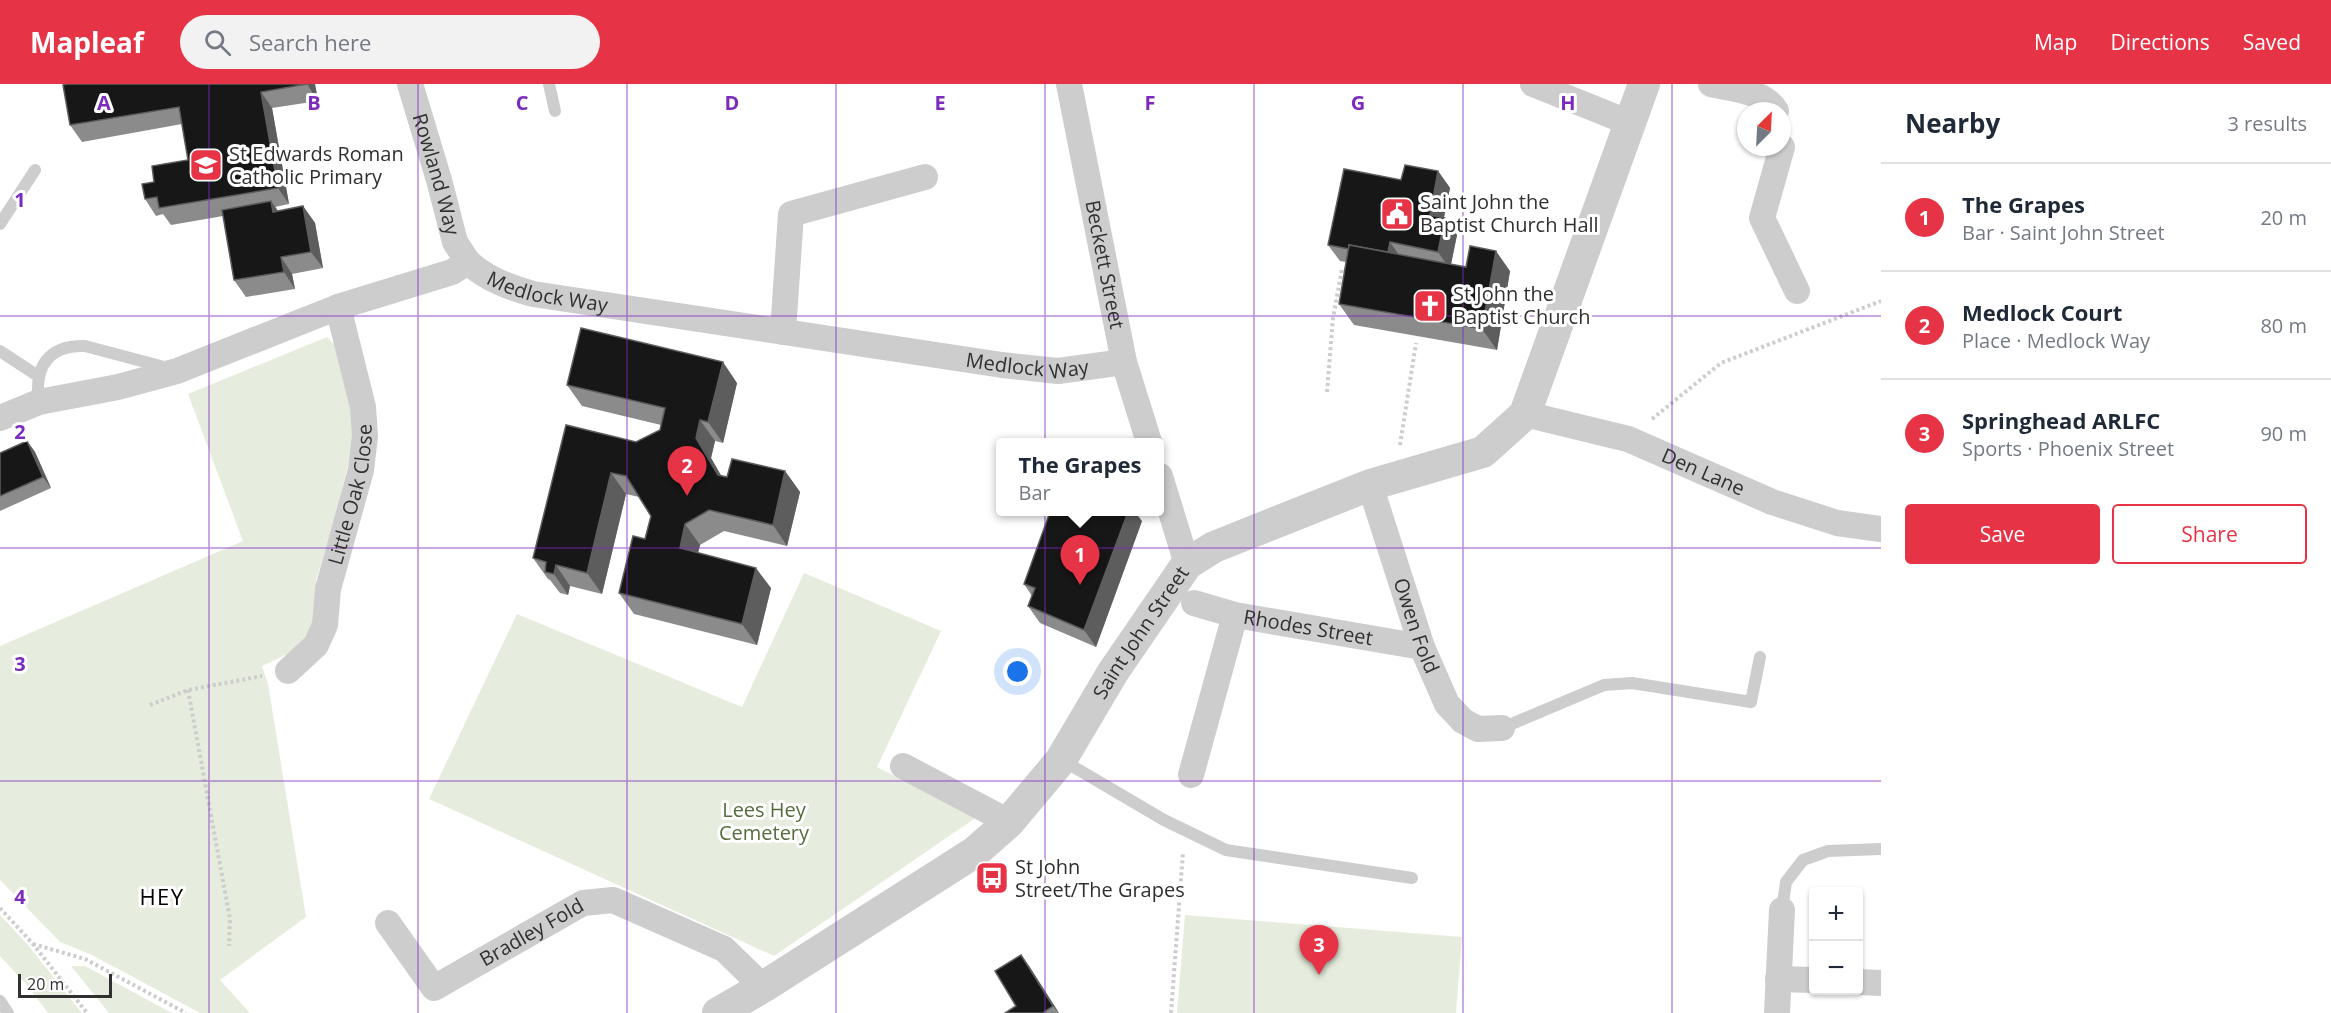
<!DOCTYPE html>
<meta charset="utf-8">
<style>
body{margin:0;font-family:"Open Sans",sans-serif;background:#f2f2f3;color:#1f2937}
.controls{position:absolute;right:18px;bottom:18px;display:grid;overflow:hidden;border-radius:6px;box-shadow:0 2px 4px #0004}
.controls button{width:54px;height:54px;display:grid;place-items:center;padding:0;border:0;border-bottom:2px solid #e0e1e3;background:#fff;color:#1f2937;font:30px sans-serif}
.compass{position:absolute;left:1737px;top:18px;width:54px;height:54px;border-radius:50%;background:#fff;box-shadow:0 2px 4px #0004;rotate:24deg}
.scale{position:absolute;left:18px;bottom:15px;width:94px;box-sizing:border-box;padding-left:6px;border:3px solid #303030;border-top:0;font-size:16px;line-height:21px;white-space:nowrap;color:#303030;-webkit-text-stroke:4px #fff;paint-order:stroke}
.you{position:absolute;left:1018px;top:588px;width:21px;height:21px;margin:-15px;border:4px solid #fff;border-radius:50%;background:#1a73e8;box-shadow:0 0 0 9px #1a73e833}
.badge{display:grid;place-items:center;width:39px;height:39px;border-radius:50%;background:#e63346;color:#fff;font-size:20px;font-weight:700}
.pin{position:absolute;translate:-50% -50px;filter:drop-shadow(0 2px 3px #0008)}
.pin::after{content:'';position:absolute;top:32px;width:21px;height:18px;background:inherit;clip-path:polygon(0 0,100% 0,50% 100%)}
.popup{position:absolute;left:996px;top:354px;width:168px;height:78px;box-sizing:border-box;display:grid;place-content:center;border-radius:6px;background:#fff;filter:drop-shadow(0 2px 4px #0005);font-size:20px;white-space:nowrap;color:#747a83}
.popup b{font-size:22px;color:#1f2937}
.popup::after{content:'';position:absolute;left:50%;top:100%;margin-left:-12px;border:12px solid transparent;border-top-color:#fff}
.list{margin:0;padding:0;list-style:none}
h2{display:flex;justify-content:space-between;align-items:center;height:78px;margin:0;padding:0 24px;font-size:26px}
h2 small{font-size:20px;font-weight:400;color:#747a83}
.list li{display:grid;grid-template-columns:39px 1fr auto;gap:18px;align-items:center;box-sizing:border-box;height:108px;padding:0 24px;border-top:2px solid #e0e1e3}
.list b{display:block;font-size:22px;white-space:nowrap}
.list p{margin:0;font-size:20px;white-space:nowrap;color:#747a83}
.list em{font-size:20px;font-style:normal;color:#747a83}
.actions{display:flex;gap:12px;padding:18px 24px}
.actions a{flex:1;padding:14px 0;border:2px solid #e63346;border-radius:6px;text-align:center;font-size:21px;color:#e63346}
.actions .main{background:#e63346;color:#fff}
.icon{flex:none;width:33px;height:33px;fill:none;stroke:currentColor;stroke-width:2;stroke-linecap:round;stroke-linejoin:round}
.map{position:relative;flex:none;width:1881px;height:929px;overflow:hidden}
header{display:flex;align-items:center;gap:36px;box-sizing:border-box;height:84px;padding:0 30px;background:#e63346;color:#fff}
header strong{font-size:28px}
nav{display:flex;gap:33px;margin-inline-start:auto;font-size:21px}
.search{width:420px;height:54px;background:#f2f2f3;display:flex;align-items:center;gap:15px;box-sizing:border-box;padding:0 21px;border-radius:33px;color:#747a83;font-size:22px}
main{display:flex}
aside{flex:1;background:#fff}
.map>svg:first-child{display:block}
.green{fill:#e7edde}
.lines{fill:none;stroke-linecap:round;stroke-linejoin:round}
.path{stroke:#cdcdcd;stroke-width:4;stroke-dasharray:3 3;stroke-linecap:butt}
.service{stroke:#cdcdcd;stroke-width:12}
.minor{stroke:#cdcdcd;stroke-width:26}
.tertiary{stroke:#cdcdcd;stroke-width:32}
.wall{fill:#8b8b8b}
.shaded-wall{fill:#5d5d5d}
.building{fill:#171717;stroke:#5d5d5d;stroke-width:1.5}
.grid{fill:none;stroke:#7b2cbf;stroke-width:1.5;stroke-opacity:0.55}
.labels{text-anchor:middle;stroke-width:6;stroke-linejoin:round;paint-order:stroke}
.poi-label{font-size:20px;fill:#303030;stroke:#fff;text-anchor:start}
.street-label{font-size:20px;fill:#303030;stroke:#fff}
.park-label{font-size:20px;fill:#556d3d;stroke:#fff}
.quarter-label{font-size:22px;letter-spacing:1.5px;fill:#000;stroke:#fff}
.grid-label{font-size:20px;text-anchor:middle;font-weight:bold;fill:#7b2cbf;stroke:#fff;stroke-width:6;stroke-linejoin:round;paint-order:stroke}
</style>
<header>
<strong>Mapleaf</strong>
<div class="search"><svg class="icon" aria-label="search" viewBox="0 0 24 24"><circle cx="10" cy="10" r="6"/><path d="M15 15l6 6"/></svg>Search here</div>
<nav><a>Map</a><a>Directions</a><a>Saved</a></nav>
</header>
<main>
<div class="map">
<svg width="1881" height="929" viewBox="0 0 1881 929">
<rect width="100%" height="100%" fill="#fff"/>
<g class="green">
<path d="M327 253 340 266 355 332 353 362 334 438 316 496 319 516 314 547 301 564 262 582 268 600 306 833 220 896 250 929H200L92 871 60 858 0 796V562L243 457 188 310Z"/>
<path d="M804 489 941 547 877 683 977 733 774 872 429 715 517 530 742 623Z"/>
<path d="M0 831 28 861 82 929H48L26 900 0 872Z"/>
<path d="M1185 831 1462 853 1456 929H1177Z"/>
<path d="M71 882H85L172 929H109Z"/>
</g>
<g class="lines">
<g class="path">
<path d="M1327 308 1333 234 1342 185 1350 186"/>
<path d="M1652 335 1721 279 1881 217"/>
<path d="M1070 358 1071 356"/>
<path d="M1400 361 1416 259"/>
<path d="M188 606 230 835 229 862"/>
<path d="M150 621 188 606 262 592"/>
<path d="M0 824 33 860 87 929"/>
<path d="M33 860 85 875 186 929"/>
<path d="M1171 929 1183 768"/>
</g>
<g class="service">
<path d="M549 0 555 27"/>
<path d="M0 140 35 86"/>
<path d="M0 267 38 292"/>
<path d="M39 318C34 283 48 261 85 262L168 284"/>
<path d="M1502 644 1604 601 1632 599 1751 618 1760 573"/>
<path d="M1062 676 1164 736 1226 766 1412 794"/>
<path d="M1782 826 1786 798 1803 776 1828 767 1881 765"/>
<path d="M0 917 8 929"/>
</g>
<g class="minor">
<path id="s1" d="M410 0 439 96 455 158 468 178"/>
<path id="s2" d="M1069 0 1124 278 1149 358"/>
<path d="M1533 0 1630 39"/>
<path d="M1711 0C1732 5 1765 7 1776 27"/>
<path d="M1782 63 1762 134 1797 207"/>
<path d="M783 248 791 130 925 93"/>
<path id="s3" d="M1525 330 1628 355 1772 418 1837 439 1881 445"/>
<path id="s4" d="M0 334 39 318 118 303 177 287 338 223 452 188 468 178C487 195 508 203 533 210L1002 281 1058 287 1124 278"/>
<path d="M1160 392 1187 480"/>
<path id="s5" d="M1370 401 1422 563 1447 620 1463 637 1478 645 1502 644"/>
<path id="s6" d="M1194 519 1235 531 1422 563"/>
<path id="s7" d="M288 587 316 561 325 541 328 505 361 386 365 352 363 323 338 223"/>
<path d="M903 682 1009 738"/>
<path d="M1191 691 1235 531"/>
<path id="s8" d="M388 839 434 904 583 819 613 816 724 865 763 903"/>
<path d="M1778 895 1814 896"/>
<path d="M1858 898 1881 899"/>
<path d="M1777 929 1782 826"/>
</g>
<path class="tertiary" id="s9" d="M718 929 763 903 975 768 1009 738 1061 676 1113 588 1187 480 1214 463 1370 401 1483 368 1525 330 1644 0"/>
</g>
<g class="wall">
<path d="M67 0H315L318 17 272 24 289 120 275 123 278 127 303 122 315 139 323 184 292 190 295 205 246 213 234 196 223 132 171 141 163 130 156 132 145 115 154 98 188 76 182 40 82 58 70 41Z"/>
<path d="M1438 87 1450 104 1444 134 1457 151 1451 180 1466 183 1510 187 1497 266 1354 241 1339 220 1346 178 1340 177 1328 161Z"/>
<path d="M737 299 723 359 715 357 711 374 721 392 727 393 785 387 800 408 787 462 724 447 700 461 698 469 771 504 757 561 634 530 619 509 645 455 651 432 639 413 626 410 602 510 570 502 568 511 560 509 550 496 548 495 533 474 636 358 660 346 661 341 582 322 567 301Z"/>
<path d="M27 357 35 368 51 404 0 427V369Z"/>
<path d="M1142 437 1096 563 1040 539 1028 522 1032 512 1024 500Z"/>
<path d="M1029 882 1059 929H1005L1016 922Z"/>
</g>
<g class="shaded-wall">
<path d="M307 0H315L318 17Z"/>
<path d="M261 8 272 24 289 120 278 104Z"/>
<path d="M1438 87 1450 104 1441 147 1430 131Z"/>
<path d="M271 117 283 134 273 128Z"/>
<path d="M303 122 315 139 323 184 311 168Z"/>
<path d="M1445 134 1457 151 1450 185 1438 168Z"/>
<path d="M1390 158 1401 174 1387 172Z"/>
<path d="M1496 167 1510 187 1497 266 1482 245Z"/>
<path d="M281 173 292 190 295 205 284 188Z"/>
<path d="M723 278 737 299 723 359 708 338Z"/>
<path d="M700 336 715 357 711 374 733 412 718 391 696 354Z"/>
<path d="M27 357 35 368 51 404 43 393Z"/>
<path d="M785 387 800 408 787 462 773 441Z"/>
<path d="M611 389 626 410 602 510 587 489Z"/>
<path d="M1128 428H1135L1142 437 1096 563 1084 546Z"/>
<path d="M685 440 700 461 694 485 680 464Z"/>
<path d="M556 481 570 502 568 511 554 490Z"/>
<path d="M756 484 771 504 757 561 742 540Z"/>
<path d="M1021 871 1029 882 1059 929 1053 922Z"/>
</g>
<g class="building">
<path d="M67 0H307L261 8 278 104 159 124 157 113 145 115 142 100 154 98 152 82 188 76 179 23 70 41 63 1Z"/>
<path d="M1405 81 1438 87 1430 131 1445 134 1438 168 1390 158 1388 168 1349 161V165L1328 161 1344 85 1401 96Z"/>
<path d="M271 117 273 128 303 122 311 168 281 173 284 188 234 196 222 126Z"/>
<path d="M1349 161 1466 183 1470 162 1496 167 1482 245 1339 220Z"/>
<path d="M581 244 723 278 708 338 700 336 696 354 718 391 727 393 732 375 785 387 773 441 709 426 685 440 680 464 756 484 742 540 619 509 633 452 645 455 651 432 626 392 611 389 587 489 556 481 554 490 545 488 546 478 533 474 566 341 636 358 660 346 665 324 567 301Z"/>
<path d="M27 357 43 393 0 412V369Z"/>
<path d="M1050 428H1128L1084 546 1028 522 1035 504 1024 500Z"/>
<path d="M1021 871 1053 922 1044 928V929H1005L1016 922 995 887Z"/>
</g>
<path class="grid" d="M209 0V929M418 0V929M627 0V929M836 0V929M1045 0V929M1254 0V929M1463 0V929M1672 0V929M0 232H1881M0 464H1881M0 697H1881"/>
<defs>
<g id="school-square" transform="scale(1.725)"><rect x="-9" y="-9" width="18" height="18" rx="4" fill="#e63346" stroke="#fff"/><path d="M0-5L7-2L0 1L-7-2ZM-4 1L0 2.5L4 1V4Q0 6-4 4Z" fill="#fff"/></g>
<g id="civic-square" transform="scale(1.725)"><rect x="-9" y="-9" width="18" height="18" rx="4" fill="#e63346" stroke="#fff"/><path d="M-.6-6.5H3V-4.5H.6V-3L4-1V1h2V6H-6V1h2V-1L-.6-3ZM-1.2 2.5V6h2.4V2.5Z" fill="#fff"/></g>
<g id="church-square" transform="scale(1.725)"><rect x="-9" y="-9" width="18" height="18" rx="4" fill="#e63346" stroke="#fff"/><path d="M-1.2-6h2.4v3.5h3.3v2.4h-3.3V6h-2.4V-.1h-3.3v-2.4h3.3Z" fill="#fff"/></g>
<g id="bus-square" transform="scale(1.725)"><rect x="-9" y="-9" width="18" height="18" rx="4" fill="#e63346" stroke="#fff"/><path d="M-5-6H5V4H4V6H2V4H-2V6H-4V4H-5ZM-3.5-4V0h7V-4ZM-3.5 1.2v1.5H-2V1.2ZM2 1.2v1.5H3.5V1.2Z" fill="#fff"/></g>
</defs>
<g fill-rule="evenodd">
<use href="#school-square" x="206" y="81"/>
<use href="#civic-square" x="1397" y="130"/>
<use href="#church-square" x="1430" y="222"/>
<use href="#bus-square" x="992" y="794"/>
</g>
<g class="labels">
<g class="poi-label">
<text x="229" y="77">St Edwards Roman<tspan x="229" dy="23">Catholic Primary</tspan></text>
<text x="1420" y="125">Saint John the<tspan x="1420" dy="23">Baptist Church Hall</tspan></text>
<text x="1453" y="217">St John the<tspan x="1453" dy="23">Baptist Church</tspan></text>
<text x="1015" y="790">St John<tspan x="1015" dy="23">Street/The Grapes</tspan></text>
</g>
<g class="street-label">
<text dy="7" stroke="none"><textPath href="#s1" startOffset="94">Rowland Way</textPath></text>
<text dy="7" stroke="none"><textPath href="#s2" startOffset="184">Beckett Street</textPath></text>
<text dy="7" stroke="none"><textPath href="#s4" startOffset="582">Medlock Way</textPath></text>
<text dy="7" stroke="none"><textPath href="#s4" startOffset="1068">Medlock Way</textPath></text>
<text dy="7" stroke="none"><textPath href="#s3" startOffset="188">Den Lane</textPath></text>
<text dy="7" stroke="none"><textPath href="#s7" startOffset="194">Little Oak Close</textPath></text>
<text dy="7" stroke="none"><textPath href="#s5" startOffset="148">Owen Fold</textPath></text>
<text dy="7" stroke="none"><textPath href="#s6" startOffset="117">Rhodes Street</textPath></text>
<text dy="7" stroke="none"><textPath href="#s9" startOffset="580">Saint John Street</textPath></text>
<text dy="7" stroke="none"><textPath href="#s8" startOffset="192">Bradley Fold</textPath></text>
</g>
<g class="park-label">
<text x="764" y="733">Lees Hey<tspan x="764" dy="23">Cemetery</tspan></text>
</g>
<g class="quarter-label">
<text x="162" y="821">HEY</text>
</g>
</g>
<g class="grid-label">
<text x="104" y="26">A</text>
<text x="314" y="26">B</text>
<text x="522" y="26">C</text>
<text x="732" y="26">D</text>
<text x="940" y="26">E</text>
<text x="1150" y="26">F</text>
<text x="1358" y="26">G</text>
<text x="1568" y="26">H</text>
<text x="20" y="123">1</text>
<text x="20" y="355">2</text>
<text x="20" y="587">3</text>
<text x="20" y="820">4</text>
</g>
</svg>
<div class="controls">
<button>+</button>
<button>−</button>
</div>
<svg class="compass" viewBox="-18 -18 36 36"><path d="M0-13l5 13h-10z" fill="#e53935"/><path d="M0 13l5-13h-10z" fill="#747a83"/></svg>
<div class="scale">20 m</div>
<div class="you"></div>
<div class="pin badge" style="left:1080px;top:501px">1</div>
<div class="popup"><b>The Grapes</b>Bar</div>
<div class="pin badge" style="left:687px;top:412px">2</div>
<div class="pin badge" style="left:1319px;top:891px">3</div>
</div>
<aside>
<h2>Nearby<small>3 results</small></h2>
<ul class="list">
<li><span class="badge">1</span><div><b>The Grapes</b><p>Bar · Saint John Street</p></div><em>20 m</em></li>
<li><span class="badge">2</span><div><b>Medlock Court</b><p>Place · Medlock Way</p></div><em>80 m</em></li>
<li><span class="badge">3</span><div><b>Springhead ARLFC</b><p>Sports · Phoenix Street</p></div><em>90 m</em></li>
</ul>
<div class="actions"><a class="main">Save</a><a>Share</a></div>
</aside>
</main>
